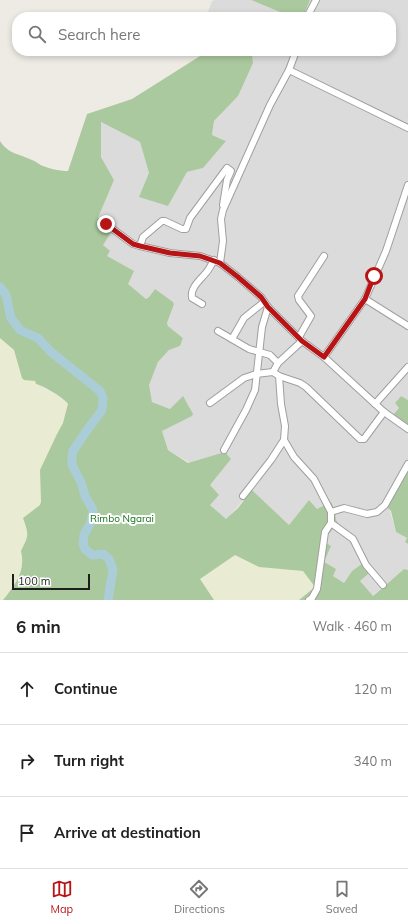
<!DOCTYPE html>
<meta charset="utf-8">
<style>
body{margin:0;font-family:Mulish,sans-serif;background:#f2f2f2;color:#222}
.scale{position:absolute;left:12px;bottom:10px;width:78px;box-sizing:border-box;padding-left:4px;border:2px solid #1e1e1e;border-top:0;font-size:11px;line-height:14px;white-space:nowrap;color:#1e1e1e;-webkit-text-stroke:3px #fff;paint-order:stroke}
.stop{position:absolute;width:12px;height:12px;margin:-9px;border:3px solid #b81416;border-radius:50%;background:#fff}
.stop.end{background:#b81416;border-color:#fff;box-shadow:0 1px 4px #0008}
.list{margin:0;padding:0;list-style:none}
h2{display:flex;justify-content:space-between;align-items:center;height:52px;margin:0;padding:0 16px;font-size:17px}
h2 small{font-size:13px;font-weight:400;color:#767676}
.list li{display:grid;grid-template-columns:26px 1fr auto;gap:12px;align-items:center;box-sizing:border-box;height:72px;padding:0 16px;border-top:1px solid #e0e0e0}
.list b{display:block;font-size:15px;white-space:nowrap}
.list em{font-size:13px;font-style:normal;color:#767676}
.icon{flex:none;width:22px;height:22px;fill:none;stroke:currentColor;stroke-width:2;stroke-linecap:round;stroke-linejoin:round}
.map{position:relative;flex:none;width:408px;height:600px;overflow:hidden}
.search{position:absolute;background:#fff;box-shadow:0 2px 6px #0003;left:12px;right:12px;top:12px;height:44px;display:flex;align-items:center;gap:10px;box-sizing:border-box;padding:0 14px;border-radius:16px;color:#767676;font-size:15px}
.sheet{height:268px;background:#fff}
nav{display:flex;justify-content:space-around;align-items:center;box-sizing:border-box;height:56px;border-top:1px solid #e0e0e0;background:#fff;font-size:11px;color:#767676}
nav a{display:grid;justify-items:center;gap:2px}
nav .on{color:#b81416}
.map>svg:first-child{display:block}
.residential{fill:#dcdbdb}
.farmland{fill:#e9ebd2}
.forest{fill:#abc99e}
.lines{fill:none;stroke-linecap:round;stroke-linejoin:round}
.river{stroke:#aacdd7;stroke-width:9}
.minor-casing{stroke:#9f9f9f;stroke-width:8}
.minor{stroke:#fff;stroke-width:6}
.route{stroke:#b81416;stroke-width:5}
.labels{text-anchor:middle;stroke-width:4;stroke-linejoin:round;paint-order:stroke}
.park-label{font-size:10px;fill:#16711d;stroke:#fff}
</style>
<div class="map">
<svg width="408" height="600" viewBox="0 0 408 600">
<rect width="100%" height="100%" fill="#eeebe5"/>
<g class="residential">
<path d="M215 0H251L292 17H206L212 1Z"/>
<path d="M310 0H408V400L401 396 395 403 399 408 408 426V469L389 508 396 532 407 538 405 542 408 544V570L404 569 372 596 360 581 374 569 367 560 352 571 344 583 333 576 324 562 323 541 338 523 336 520 335 510 317 509 309 500 289 525 252 490 226 520 210 505 190 463 168 450 162 431 170 409 152 402 148 385 158 362 169 350 180 346 183 338 168 326 167 323 174 303 154 290 149 297 146 299 128 286 107 256 103 245 98 218 114 180 101 157V122L140 142 149 173 168 206 187 172 203 168 225 140 212 135 214 121 238 95 252 56 229 51H391V17H303Z"/>
</g>
<g class="farmland">
<path d="M0 338 14 350 22 378 24 380 35 381 36 384 41 385 44 389 64 399 68 404 63 423 57 434 40 470 41 502 40 505 23 518 27 531 28 538 22 549 21 552 24 559 17 581 3 600H0Z"/>
<path d="M235 555 259 567 303 571 315 587 299 600H214L200 579Z"/>
</g>
<g class="forest">
<path d="M251 0H310L303 17H292Z"/>
<path d="M208 51H229L252 56 253 63 238 96 214 121 212 135 226 141 203 168 187 172 168 206 139 197 149 173 140 142 101 122V157L114 180 98 218 114 228 103 245 110 251 107 256 134 271 128 284 146 299 149 297 155 289 173 302 174 304 167 323 168 326 183 338 180 346 169 350 158 362 149 385 152 402 170 409 183 396 193 414 192 416 162 431 168 450 188 463 225 452 231 459 210 485 219 495 210 505 226 519 238 508 252 490 289 525 309 500 317 509 331 502 335 510 336 520 338 523 323 541 331 546 324 562 336 569 333 576 344 583 352 571 367 560 374 569 360 581 373 596 404 569 408 570V600H299L315 587 303 571 259 567 235 555 200 579 214 600H3C15 585 26 571 21 551 29 535 29 535 23 518L40 505 41 502 40 470 57 434 63 423 68 404C66 399 42 385 36 384L35 381 24 380 22 378 14 350 0 338V141C8 154 20 154 32 160 36 161 39 165 43 166 50 169 61 171 68 171L87 114 132 99Z"/>
<path d="M401 396 408 400V426L393 415 399 408 395 403Z"/>
<path d="M408 469V544L405 542 407 538 396 532 391 511 387 507Z"/>
</g>
<g class="lines">
<path class="river" d="M0 287 6 295 11 318 20 330 38 338 51 352 100 391 103 398 102 410 85 433 73 451 72 457V465L81 482 85 496 93 510 91 522 84 535 83 544 85 549 92 555 103 554 109 559 113 570 108 600"/>
<g class="minor-casing">
<g id="minor">
<path d="M307 17 316 0"/>
<path d="M289 70 408 128"/>
<path d="M106 224 133 244 140 246 170 253 200 256 220 263 238 277 261 297 268 307 302 341 324 357 384 412 408 429"/>
<path d="M140 246 143 237 162 221H165L182 229H186L190 218 227 168 231 171 227 180 223 205"/>
<path d="M220 263 223 241 221 219 223 210 270 105 289 70 296 51"/>
<path d="M365 299 408 326"/>
<path d="M202 304 192 298C190 288 200 280 205 274 209 270 211 265 214 260"/>
<path d="M218 331 249 349 270 355 278 363"/>
<path d="M299 337 311 316 299 300 298 296 324 256"/>
<path d="M232 339 244 318 264 302"/>
<path d="M324 357 365 299 386 251 408 185"/>
<path d="M279 376 300 383 306 387 360 439H364L384 412"/>
<path d="M210 403 244 378 256 374 273 372"/>
<path d="M375 404 408 367"/>
<path d="M284 440 294 457 314 479 331 512V523L325 532 317 589 312 598 309 600"/>
<path d="M224 450 246 410 255 390 262 327 268 307"/>
<path d="M243 496 271 460 284 440 285 426 281 404 279 376 273 372 278 363 302 341"/>
<path d="M331 512 344 508 367 514 377 512 385 505 408 464"/>
<path d="M331 523 353 539 366 565 383 585"/>
</g>
</g>
<use href="#minor" class="minor"/>
</g>
<g class="lines">
<path class="route" d="M106 224 133 244 140 246 170 253 200 256 220 263 238 277 261 297 268 307 302 341 324 357 365 299 374 276"/>
</g>
<g class="labels">
<g class="park-label">
<text x="122" y="522">Rimbo Ngarai</text>
</g>
</g>
</svg>
<div class="scale">100 m</div>
<div class="stop" style="left:374px;top:276px"></div>
<div class="stop end" style="left:106px;top:224px"></div>
<div class="search"><svg class="icon" aria-label="search" viewBox="0 0 24 24"><circle cx="10" cy="10" r="6"/><path d="M15 15l6 6"/></svg>Search here</div>
</div>
<section class="sheet">
<h2>6 min<small>Walk · 460 m</small></h2>
<ul class="list">
<li><svg class="icon" aria-label="ahead" viewBox="0 0 24 24"><path d="M12 20V5M6 11l6-6 6 6"/></svg><div><b>Continue</b></div><em>120 m</em></li>
<li><svg class="icon" aria-label="right" viewBox="0 0 24 24"><path d="M7 20v-9h11M14 6l5 5-5 5"/></svg><div><b>Turn right</b></div><em>340 m</em></li>
<li><svg class="icon" aria-label="arrive" viewBox="0 0 24 24"><path d="M6 21V4h12l-3 4 3 4H6"/></svg><div><b>Arrive at destination</b></div></li>
</ul>
</section>
<nav>
<a class="on"><svg class="icon" aria-label="map" viewBox="0 0 24 24"><path d="M3 6l6-2 6 2 6-2v14l-6 2-6-2-6 2zM9 4v14M15 6v14"/></svg>Map</a>
<a><svg class="icon" aria-label="directions" viewBox="0 0 24 24"><path d="M12 3l9 9-9 9-9-9zM9 14v-3h6M13 9l2 2-2 2"/></svg>Directions</a>
<a><svg class="icon" aria-label="saved" viewBox="0 0 24 24"><path d="M7 4h10v16l-5-4-5 4z"/></svg>Saved</a>
</nav>
